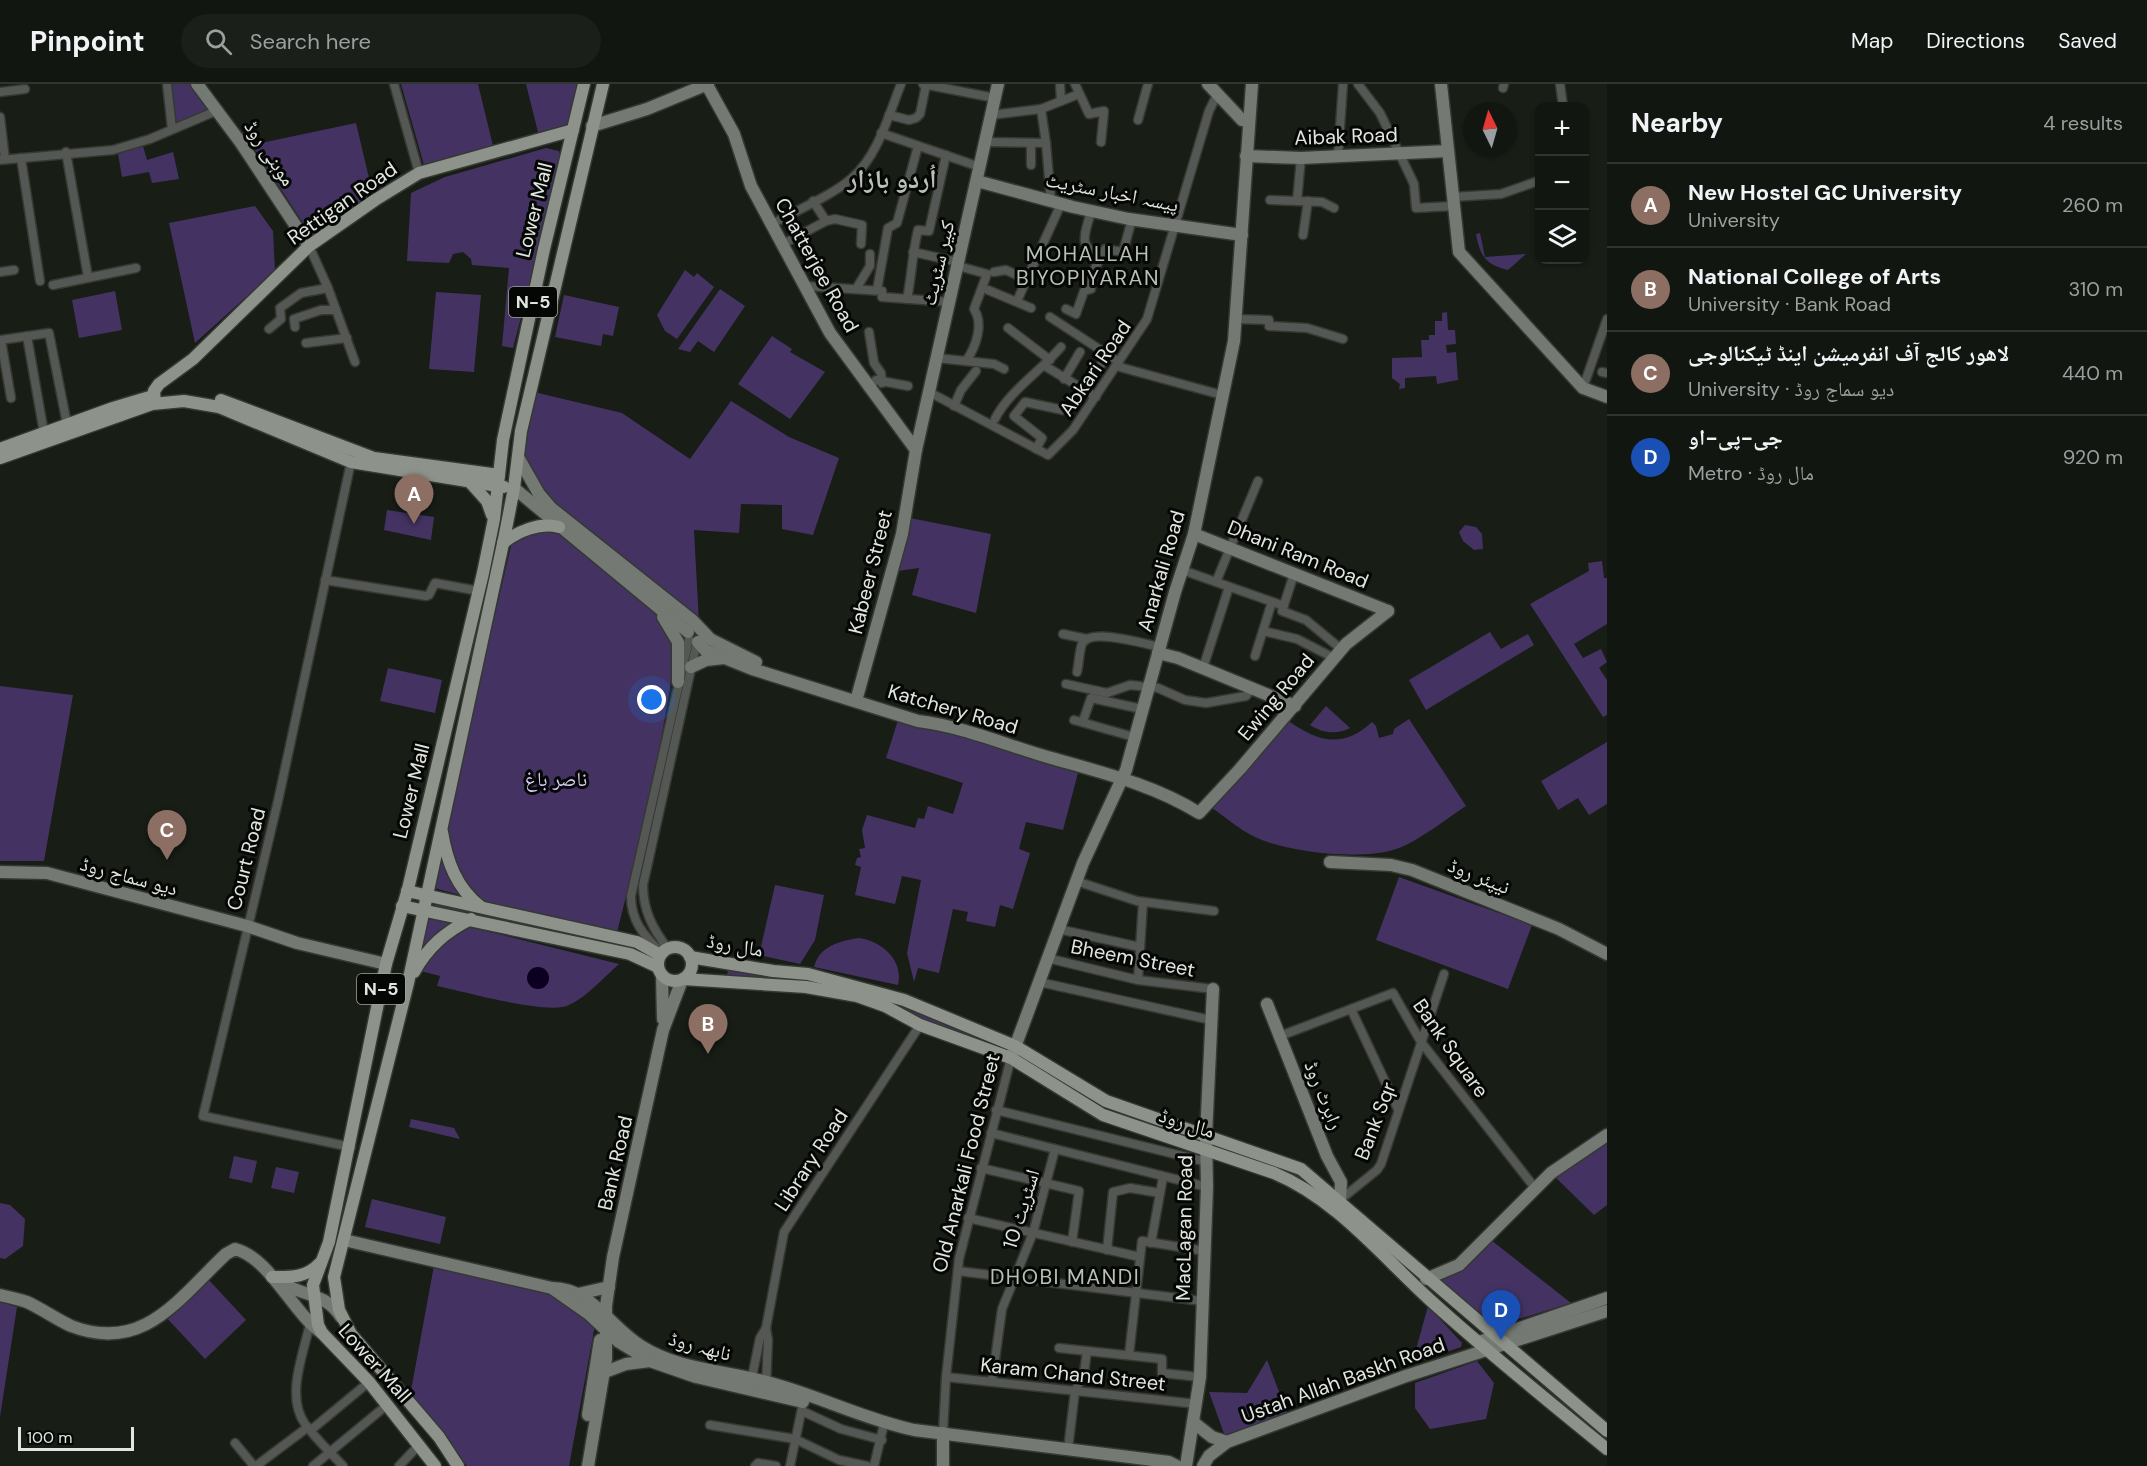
<!DOCTYPE html>
<meta charset="utf-8">
<style>
body{margin:0;font-family:"DM Sans","Noto Naskh Arabic",sans-serif;background:#1b1f19;color:#f1f3f6}
.controls{position:absolute;right:18px;top:18px;display:grid;overflow:hidden;border-radius:12px;box-shadow:0 2px 4px #0004}
.controls button{width:54px;height:54px;display:grid;place-items:center;padding:0;border:0;border-bottom:2px solid #313530;background:#121610;color:#f1f3f6;font:30px sans-serif}
.compass{position:absolute;left:1463px;top:18px;width:54px;height:54px;border-radius:50%;background:#121610;box-shadow:0 2px 4px #0004;rotate:355deg}
.scale{position:absolute;left:18px;bottom:15px;width:116px;box-sizing:border-box;padding-left:6px;border:3px solid #e2e6e1;border-top:0;font-size:16px;line-height:21px;white-space:nowrap;color:#e2e6e1;-webkit-text-stroke:4px #050705;paint-order:stroke}
.you{position:absolute;left:652px;top:616px;width:21px;height:21px;margin:-15px;border:4px solid #fff;border-radius:50%;background:#1a73e8;box-shadow:0 0 0 9px #1a73e833}
.badge{display:grid;place-items:center;width:39px;height:39px;border-radius:50%;background:#d93025;color:#fff;font-size:20px;font-weight:700}
.pin{position:absolute;translate:-50% -50px;filter:drop-shadow(0 2px 3px #0008)}
.pin::after{content:'';position:absolute;top:32px;width:21px;height:18px;background:inherit;clip-path:polygon(0 0,100% 0,50% 100%)}
.list{margin:0;padding:0;list-style:none}
h2{display:flex;justify-content:space-between;align-items:center;height:78px;margin:0;padding:0 24px;font-size:26px}
h2 small{font-size:20px;font-weight:400;color:#9c9f9f}
.list li{display:grid;grid-template-columns:39px 1fr auto;gap:18px;align-items:center;box-sizing:border-box;height:84px;padding:0 24px;border-top:2px solid #313530}
.list b{display:block;font-size:22px;white-space:nowrap}
.list p{margin:0;font-size:20px;white-space:nowrap;color:#9c9f9f}
.list em{font-size:20px;font-style:normal;color:#9c9f9f}
.icon{flex:none;width:33px;height:33px;fill:none;stroke:currentColor;stroke-width:2;stroke-linecap:round;stroke-linejoin:round}
.map{position:relative;flex:none;width:1607px;height:1382px;overflow:hidden}
header{display:flex;align-items:center;gap:36px;box-sizing:border-box;height:84px;padding:0 30px;background:#121610;border-bottom:2px solid #313530}
header strong{font-size:28px}
nav{display:flex;gap:33px;margin-inline-start:auto;font-size:21px}
.search{width:420px;height:54px;background:#1b1f19;display:flex;align-items:center;gap:15px;box-sizing:border-box;padding:0 21px;border-radius:33px;color:#9c9f9f;font-size:22px}
main{display:flex}
aside{flex:1;background:#121610}
.map>svg:first-child{display:block}
.green{fill:#443362}
.water{fill:#0b0020}
.lines{fill:none;stroke-linecap:round;stroke-linejoin:round}
.street-casing{stroke:#343932;stroke-width:11}
.secondary-casing{stroke:#343932;stroke-width:15}
.primary-casing{stroke:#343932;stroke-width:15}
.street{stroke:#545753;stroke-width:8}
.secondary{stroke:#747973;stroke-width:12}
.primary{stroke:#8d938b;stroke-width:12}
.labels{text-anchor:middle;stroke-width:6;stroke-linejoin:round;paint-order:stroke}
.shield{fill:#050705;stroke:#a0a39f;stroke-width:1.5}
.shield-label{font-size:18px;font-weight:bold;fill:#e2e6e1}
.street-label{font-size:20px;fill:#e2e6e1;stroke:#050705}
.park-label{font-size:20px;fill:#d7c8f9;stroke:#050705}
.neighbourhood-label{font-size:21px;letter-spacing:1.5px;fill:#b9c0b7;stroke:#050705}
.district-label{font-size:26px;font-weight:bold;fill:#b9c0b7;stroke:#050705}
</style>
<header>
<strong>Pinpoint</strong>
<div class="search"><svg class="icon" aria-label="search" viewBox="0 0 24 24"><circle cx="10" cy="10" r="6"/><path d="M15 15l6 6"/></svg>Search here</div>
<nav><a>Map</a><a>Directions</a><a>Saved</a></nav>
</header>
<main>
<div class="map">
<svg width="1607" height="1382" viewBox="0 0 1607 1382">
<rect width="100%" height="100%" fill="#181d16"/>
<g class="green">
<path d="M168 0H196L213 26 173 44Z"/>
<path d="M401 0H478L495 70 424 81Z"/>
<path d="M526 0H582L573 46 540 56Z"/>
<path d="M356 39 373 111 311 151 252 61Z"/>
<path d="M143 62 147 76 173 68 179 95 152 99 149 88 122 93 118 70Z"/>
<path d="M546 64 559 67 562 77 513 264 502 262 509 184 472 181 471 175 463 168 453 170 449 179 407 177 411 109 445 93Z"/>
<path d="M255 122 273 147 275 187 195 259 169 139Z"/>
<path d="M1480 149 1485 173 1526 170 1508 186C1486 181 1480 172 1476 150Z"/>
<path d="M685 186 694 193 697 189 714 203 677 255 665 247 657 231Z"/>
<path d="M720 205 745 222 714 268 698 257 690 268 678 265Z"/>
<path d="M115 207 122 246 79 254 72 216Z"/>
<path d="M436 208 481 211 474 288 429 285Z"/>
<path d="M564 211 619 223 613 252 603 250 601 262 555 253Z"/>
<path d="M1447 228 1448 246H1455L1456 260 1446 261 1447 269 1456 268 1458 296 1437 300 1436 292 1405 294V304L1399 305 1400 300 1392 294V274L1422 273 1421 256H1429V251H1435V237H1442V229Z"/>
<path d="M772 252 792 265 790 268 825 288 790 335 738 300Z"/>
<path d="M534 308 622 329 690 375 731 317 789 353 839 374 813 451 782 445V421L741 420 739 449 694 446 699 539 560 425 543 407 522 374Z"/>
<path d="M387 426 434 433 431 456 384 446Z"/>
<path d="M905 433 991 450 976 529 912 511 919 484 891 488Z"/>
<path d="M1465 441 1476 443 1482 450 1483 465 1474 466 1463 457 1459 448Z"/>
<path d="M553 445C582 468 670 528 677 562L651 715 617 848 485 818 461 798 444 749 511 462 519 453Z"/>
<path d="M1602 477 1604 494H1607V540L1574 560 1583 574 1601 565 1607 578 1599 584 1607 596V631L1603 633 1530 520 1589 487 1588 479Z"/>
<path d="M1490 548 1501 565 1528 550 1534 561 1426 626 1409 596Z"/>
<path d="M388 584 442 596 435 629 380 617Z"/>
<path d="M0 602 73 611 44 777H0Z"/>
<path d="M1326 622 1350 644C1337 651 1322 649 1310 641Z"/>
<path d="M899 633 1078 689 1063 746 1026 738 1019 765 1030 769 1013 825 1000 821 995 843 966 837 968 828 953 825 939 889 918 884 914 898 907 869 921 796 902 792 895 820 855 811 861 783 855 781 857 774 861 773 859 765 865 764 862 746 867 731 915 744 918 734 924 735 928 722 953 730 963 699 886 674Z"/>
<path d="M1409 635 1466 722C1446 735 1420 756 1399 764 1366 777 1295 769 1262 756 1245 750 1228 735 1212 724L1287 636C1317 657 1342 666 1372 638L1376 642 1379 654 1393 650 1394 645Z"/>
<path d="M1607 658V720L1589 731 1578 714 1558 726 1541 697Z"/>
<path d="M438 759 460 808V811L431 803Z"/>
<path d="M1399 793 1532 841 1508 905 1376 856Z"/>
<path d="M775 801 824 811 815 856 800 880 759 871Z"/>
<path d="M437 819 637 864 638 866 434 823Z"/>
<path d="M429 833 619 880C604 893 588 912 569 921 550 932 462 907 437 902L440 892 413 885Z"/>
<path d="M859 854C881 857 904 876 898 901L814 883C819 862 840 857 859 854Z"/>
<path d="M728 885 829 900 871 911 1003 963 929 939 896 923 727 893Z"/>
<path d="M411 1035 454 1044 460 1055 409 1043Z"/>
<path d="M1607 1053V1121L1594 1131 1551 1089Z"/>
<path d="M234 1072 257 1077 252 1099 229 1094Z"/>
<path d="M276 1083 299 1088 294 1109 271 1104Z"/>
<path d="M372 1115 446 1133 440 1160 365 1143Z"/>
<path d="M0 1119 10 1121 25 1135 23 1162 5 1175 0 1174Z"/>
<path d="M1491 1156 1571 1219 1496 1242 1438 1195C1460 1188 1474 1172 1491 1156Z"/>
<path d="M435 1176 548 1208 595 1241 569 1382H467L410 1312Z"/>
<path d="M207 1194 246 1236 205 1275 165 1232Z"/>
<path d="M0 1218 17 1223 0 1333Z"/>
<path d="M1428 1222 1462 1259 1461 1263 1412 1280Z"/>
<path d="M1267 1276 1289 1334 1227 1358 1209 1308 1247 1309Z"/>
<path d="M1477 1277 1494 1299 1486 1335 1430 1345 1415 1324V1299Z"/>
</g>
<circle class="water" cx="538" cy="894" r="11"/>
<g class="lines">
<g class="street-casing">
<g id="street">
<path d="M167 0 172 45"/>
<path d="M394 0 419 89"/>
<path d="M923 0 995 14"/>
<path d="M1060 0 1061 17"/>
<path d="M1075 0 1089 30 1104 27 1101 58"/>
<path d="M1358 0 1380 29 1414 100 1416 124 1453 122"/>
<path d="M1560 0 1563 22"/>
<path d="M1503 4 1504 0"/>
<path d="M0 8 25 5"/>
<path d="M889 31 909 36 916 34 920 30 926 1"/>
<path d="M991 31 1041 25 1079 10"/>
<path d="M0 33 5 75"/>
<path d="M1138 36 1148 0"/>
<path d="M881 49 980 83"/>
<path d="M985 58 1046 59 1041 25"/>
<path d="M1046 59 1051 117"/>
<path d="M1031 60V81"/>
<path d="M66 68 88 193"/>
<path d="M1338 72 1343 0"/>
<path d="M21 74 40 197"/>
<path d="M0 76 113 66 150 55 216 27"/>
<path d="M1452 113 1501 110 1538 97"/>
<path d="M1270 116 1322 118 1334 124"/>
<path d="M813 117 826 137"/>
<path d="M1297 117 1301 74"/>
<path d="M1091 127C1086 149 1076 161 1100 173"/>
<path d="M772 140C795 127 833 111 852 94 878 72 889 30 901 0"/>
<path d="M1303 151 1308 117"/>
<path d="M783 160 826 137 835 135 862 141 861 160"/>
<path d="M309 162 328 204 355 278"/>
<path d="M913 168 958 178"/>
<path d="M958 182 987 190 974 225C984 240 976 263 966 277"/>
<path d="M0 188 14 186"/>
<path d="M994 188 1006 186 1027 196"/>
<path d="M53 201 136 184"/>
<path d="M806 202 882 207V213L950 218"/>
<path d="M856 205 870 182V170"/>
<path d="M877 206 888 144 897 139 918 62"/>
<path d="M988 206 1031 224"/>
<path d="M907 215C912 191 912 170 918 146L929 147 946 71"/>
<path d="M1017 217 1061 120"/>
<path d="M1066 225 1076 230 1084 207 1091 205 1092 190 1105 165 1123 168 1132 135"/>
<path d="M1050 233 1119 278"/>
<path d="M1235 235 1269 236V242L1307 244 1343 255"/>
<path d="M295 243 294 235 321 226H336"/>
<path d="M1008 244 1050 276"/>
<path d="M269 245 281 235 280 224 301 209 328 204"/>
<path d="M869 248 874 279 881 289 882 299"/>
<path d="M27 252 44 349"/>
<path d="M0 256 49 249 67 340"/>
<path d="M1 256 11 314"/>
<path d="M306 259 347 254"/>
<path d="M937 274 994 280 1004 285"/>
<path d="M1045 282 1096 313"/>
<path d="M1116 282 1222 311"/>
<path d="M1602 288 1607 289"/>
<path d="M1064 295 1080 268"/>
<path d="M868 304 876 296 908 302"/>
<path d="M1583 304 1607 235"/>
<path d="M1085 305 1108 270"/>
<path d="M929 308 1048 371 1073 346 1147 235 1209 27 1217 11"/>
<path d="M954 322 961 306 976 287"/>
<path d="M995 335C1009 307 1041 287 1061 263"/>
<path d="M1036 365 1042 354 1014 332 1025 318 1063 326"/>
<path d="M1182 486 1284 522"/>
<path d="M1294 490 1282 527 1306 536 1341 565"/>
<path d="M325 496 426 512 429 511 435 499 479 507"/>
<path d="M1216 498 1258 397"/>
<path d="M1263 547 1297 555 1334 574"/>
<path d="M1063 550 1087 555"/>
<path d="M1255 572 1272 518"/>
<path d="M1203 584 1229 503"/>
<path d="M1077 588C1079 580 1079 568 1082 560 1090 543 1144 560 1160 563"/>
<path d="M1066 600 1107 609 1130 601 1158 604 1185 616 1206 619 1246 612 1252 604"/>
<path d="M1074 636 1134 653"/>
<path d="M1083 637 1091 614 1142 625"/>
<path d="M1076 797 1137 817 1214 827"/>
<path d="M1058 845 1140 863"/>
<path d="M668 865C653 845 643 827 643 801L697 558"/>
<path d="M660 867C643 851 631 836 631 812L689 555"/>
<path d="M1047 874 1138 896 1213 905"/>
<path d="M1138 896 1143 818"/>
<path d="M1039 898 1211 936"/>
<path d="M1351 925 1398 1025"/>
<path d="M1280 952 1393 909 1421 958 1535 1104"/>
<path d="M996 1026 1207 1078"/>
<path d="M991 1049 1207 1103"/>
<path d="M351 1063 203 1032 278 717 351 378"/>
<path d="M981 1084 1079 1107 1072 1158"/>
<path d="M1340 1116 1377 1086 1381 1080 1444 890"/>
<path d="M968 1134 1140 1173"/>
<path d="M1151 1159 1163 1093"/>
<path d="M1107 1166 1113 1108 1130 1104 1160 1109"/>
<path d="M958 1187 1202 1217"/>
<path d="M310 1239C304 1269 285 1312 305 1340 316 1355 330 1368 343 1382"/>
<path d="M1059 1264 1162 1275V1289L1200 1293"/>
<path d="M1129 1271 1142 1157 1205 1167"/>
<path d="M946 1293 1197 1320"/>
<path d="M992 1297 1002 1225 1033 1149 1055 1065"/>
<path d="M751 1298 760 1254 766 1244"/>
<path d="M766 1303 768 1256 766 1244 784 1148 920 941"/>
<path d="M802 1327 841 1345 882 1356"/>
<path d="M710 1341 795 1355 839 1376 867 1382"/>
<path d="M311 1346 369 1298"/>
<path d="M943 1349 946 1293 959 1175 1011 974"/>
<path d="M235 1359 254 1382"/>
<path d="M1068 1365 1075 1307 1084 1289 1087 1267"/>
<path d="M256 1382 308 1343"/>
<path d="M313 1382 387 1321"/>
<path d="M399 1382 420 1360"/>
<path d="M755 1382 758 1379 776 1382"/>
<path d="M790 1382 802 1324"/>
<path d="M874 1382 884 1340"/>
</g>
</g>
<g class="secondary-casing">
<g id="secondary">
<path d="M197 0 241 59 309 162"/>
<path d="M1208 0 1242 36 1248 37"/>
<path d="M1441 0 1459 168 1583 304 1607 313"/>
<path d="M707 1 734 50 751 102 830 249 916 366"/>
<path d="M592 42 647 25 708 0"/>
<path d="M1246 72 1301 74 1448 67"/>
<path d="M977 97 1073 123 1129 135 1242 151"/>
<path d="M518 373 539 410 551 424 692 536 710 555 756 578"/>
<path d="M514 404 688 548"/>
<path d="M1194 450 1388 527"/>
<path d="M663 533 678 558V598"/>
<path d="M698 558 705 566 752 585 918 637C960 642 1001 659 1041 671 1095 687 1151 699 1199 729L1240 685 1346 560 1388 527"/>
<path d="M1158 569 1178 574 1295 622"/>
<path d="M691 583 706 576 724 574"/>
<path d="M856 617 902 450 916 366 998 0"/>
<path d="M1330 778 1391 781 1412 786 1559 845 1607 870"/>
<path d="M0 788 47 789 247 842 297 859 386 880"/>
<path d="M662 892 663 935"/>
<path d="M1267 920 1327 1072 1341 1098 1340 1116"/>
<path d="M1011 974 1083 779 1126 686 1175 508 1194 450 1234 257 1252 0"/>
<path d="M344 1156 552 1204C591 1204 609 1242 641 1262 679 1286 724 1286 767 1298 817 1311 863 1335 914 1346L1169 1378 1177 1382"/>
<path d="M1426 1195 1459 1181 1551 1089 1607 1051"/>
<path d="M278 1197C300 1212 326 1208 341 1233"/>
<path d="M552 1204 589 1230 619 1258 650 1277 696 1293 803 1318"/>
<path d="M578 1210 609 1203"/>
<path d="M0 1211C9 1213 18 1215 27 1218 42 1225 56 1235 71 1242 144 1270 179 1214 226 1170L235 1165C270 1174 292 1228 322 1249"/>
<path d="M1479 1258 1607 1214"/>
<path d="M605 1288 626 1280 650 1277"/>
<path d="M588 1331 600 1256"/>
<path d="M1193 1338 1212 1353 1227 1358"/>
<path d="M588 1382 606 1275V1222L613 1173 663 946 682 896"/>
<path d="M943 1382V1349"/>
<path d="M1186 1382 1200 1293 1207 1103 1206 1051 1213 905"/>
<path d="M1203 1382 1209 1372 1227 1358 1406 1292 1607 1227"/>
</g>
</g>
<g class="primary-casing">
<g id="primary">
<path d="M221 316 374 374 499 391"/>
<path d="M155 319 154 307 159 300 193 275 309 162 375 116 419 89 573 46"/>
<path d="M0 365 113 324 153 312"/>
<path d="M0 374 152 320 184 317 219 323 351 378 504 403"/>
<path d="M469 397 487 417 492 431"/>
<path d="M503 459C518 447 540 438 559 443"/>
<path d="M442 748C447 777 456 804 481 823"/>
<path d="M407 807 637 858 660 871"/>
<path d="M402 822 630 870 658 883"/>
<circle cx="675" cy="880" r="17"/>
<path d="M690 873 773 887 808 890 904 916 1015 962 1106 1017 1301 1085 1607 1347"/>
<path d="M414 888C428 863 445 848 471 835"/>
<path d="M683 895 806 903 857 912 885 922 920 941 1011 974 1103 1031 1274 1089C1336 1115 1380 1170 1429 1215 1486 1267 1547 1316 1607 1365"/>
<path d="M272 1193C291 1193 306 1194 320 1179"/>
<path d="M435 1382 369 1298 322 1249 318 1241 313 1201 329 1158 386 880 408 805 483 489 494 435 503 356 544 165 584 0"/>
<path d="M458 1382 439 1353 351 1250 339 1226 334 1193 408 899 504 455 514 404 521 347 603 0"/>
</g>
</g>
<use href="#street" class="street"/>
<use href="#secondary" class="secondary"/>
<use href="#primary" class="primary"/>
</g>
<g class="labels">
<g class="shield">
<rect x="509" y="203" width="48" height="30" rx="4.5"/>
<rect x="357" y="890" width="48" height="30" rx="4.5"/>
</g>
<g class="shield-label">
<text x="533" y="224">N-5</text>
<text x="381" y="911">N-5</text>
</g>
<g class="street-label">
<text transform="translate(1346 52) rotate(-2)" y="7">Aibak Road</text>
<text transform="translate(270 69) rotate(56)" y="7">موہنی روڈ</text>
<text transform="translate(1112 108) rotate(11)" y="7">پیسہ اخبار سٹریٹ</text>
<text transform="translate(342 119) rotate(-35)" y="7">Rettigan Road</text>
<text transform="translate(534 126) rotate(-76)" y="7">Lower Mall</text>
<text transform="translate(938 179) rotate(-77)" y="7">کبیر سٹریٹ</text>
<text transform="translate(817 181) rotate(61)" y="7">Chatterjee Road</text>
<text transform="translate(1095 284) rotate(-56)" y="7">Abkari Road</text>
<text transform="translate(1298 470) rotate(22)" y="7">Dhani Ram Road</text>
<text transform="translate(1161 487) rotate(-74)" y="7">Anarkali Road</text>
<text transform="translate(870 488) rotate(-76)" y="7">Kabeer Street</text>
<text transform="translate(1276 613) rotate(-50)" y="7">Ewing Road</text>
<text transform="translate(953 625) rotate(16)" y="7">Katchery Road</text>
<text transform="translate(411 707) rotate(-76)" y="7">Lower Mall</text>
<text transform="translate(246 775) rotate(-76)" y="7">Court Road</text>
<text transform="translate(129 792) rotate(15)" y="7">دیو سماج روڈ</text>
<text transform="translate(1479 792) rotate(22)" y="7">نیپئر روڈ</text>
<text transform="translate(735 861) rotate(10)" y="7">مال روڈ</text>
<text transform="translate(1133 874) rotate(11)" y="7">Bheem Street</text>
<text transform="translate(1451 964) rotate(55)" y="7">Bank Square</text>
<text transform="translate(1324 1011) rotate(68)" y="7">رابرٹ روڈ</text>
<text transform="translate(1375 1037) rotate(-69)" y="7">Bank Sqr</text>
<text transform="translate(1187 1039) rotate(18)" y="7">مال روڈ</text>
<text transform="translate(811 1076) rotate(-57)" y="7">Library Road</text>
<text transform="translate(615 1079) rotate(-77)" y="7">Bank Road</text>
<text transform="translate(966 1079) rotate(-76)" y="7">Old Anarkali Food Street</text>
<text transform="translate(1021 1125) rotate(-73)" y="7">اسٹریٹ 10</text>
<text transform="translate(1184 1144) rotate(-89)" y="7">MacLagan Road</text>
<text transform="translate(700 1262) rotate(15)" y="7">نابھہ روڈ</text>
<text transform="translate(375 1279) rotate(48)" y="7">Lower Mall</text>
<text transform="translate(1073 1290) rotate(6)" y="7">Karam Chand Street</text>
<text transform="translate(1343 1296) rotate(-20)" y="7">Ustah Allah Baskh Road</text>
</g>
<g class="park-label">
<text x="556" y="702">ناصر باغ</text>
</g>
<g class="neighbourhood-label">
<text x="1088" y="177">MOHALLAH<tspan x="1088" dy="24">BIYOPIYARAN</tspan></text>
<text x="1065" y="1200">DHOBI MANDI</text>
</g>
<g class="district-label">
<text x="892" y="104">اُردو بازار</text>
</g>
</g>
</svg>
<div class="controls">
<button>+</button>
<button>−</button>
<button><svg class="icon" aria-label="layers" viewBox="0 0 24 24"><path d="M12 4l9 5-9 5-9-5zM3 14l9 5 9-5"/></svg></button>
</div>
<svg class="compass" viewBox="-18 -18 36 36"><path d="M0-13l5 13h-10z" fill="#e53935"/><path d="M0 13l5-13h-10z" fill="#9c9f9f"/></svg>
<div class="scale">100 m</div>
<div class="you"></div>
<div class="pin badge" style="left:414px;top:440px;background:#8d6e63">A</div>
<div class="pin badge" style="left:708px;top:970px;background:#8d6e63">B</div>
<div class="pin badge" style="left:167px;top:776px;background:#8d6e63">C</div>
<div class="pin badge" style="left:1501px;top:1256px;background:#1a4fb4">D</div>
</div>
<aside>
<h2>Nearby<small>4 results</small></h2>
<ul class="list">
<li><span class="badge" style="background:#8d6e63">A</span><div><b>New Hostel GC University</b><p>University</p></div><em>260 m</em></li>
<li><span class="badge" style="background:#8d6e63">B</span><div><b>National College of Arts</b><p>University · Bank Road</p></div><em>310 m</em></li>
<li><span class="badge" style="background:#8d6e63">C</span><div><b>لاھور کالج آف انفرمیشن اینڈ ٹیکنالوجی</b><p>University · دیو سماج روڈ</p></div><em>440 m</em></li>
<li><span class="badge" style="background:#1a4fb4">D</span><div><b>جی-پی-او</b><p>Metro · مال روڈ</p></div><em>920 m</em></li>
</ul>
</aside>
</main>
